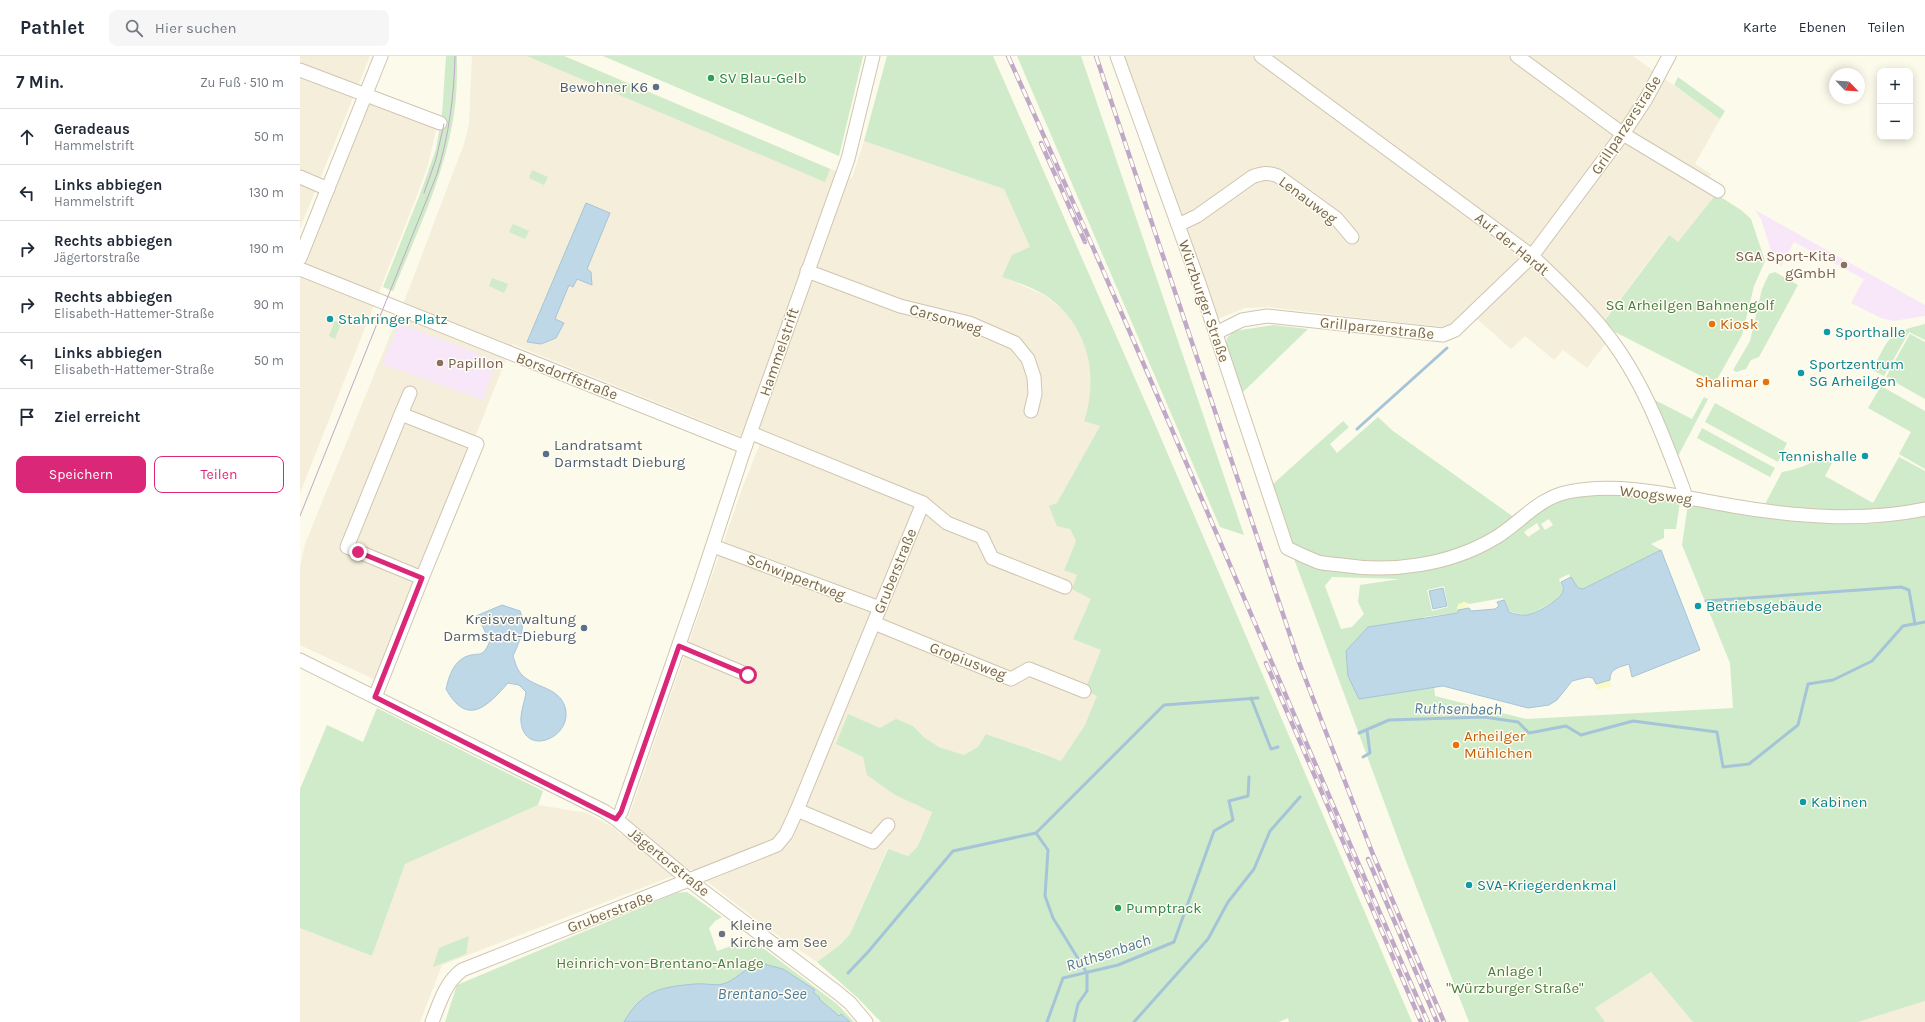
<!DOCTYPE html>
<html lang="de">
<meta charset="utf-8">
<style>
body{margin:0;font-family:Karla,sans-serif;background:#f6f6f7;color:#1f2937}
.controls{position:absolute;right:12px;top:12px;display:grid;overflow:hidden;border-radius:8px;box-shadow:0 2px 10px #0003}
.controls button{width:36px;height:36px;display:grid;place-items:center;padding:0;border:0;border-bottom:1px solid #e0e1e3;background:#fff;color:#1f2937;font:20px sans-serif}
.compass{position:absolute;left:1529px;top:12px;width:36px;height:36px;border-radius:50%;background:#fff;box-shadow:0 2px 10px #0003;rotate:115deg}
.stop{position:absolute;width:12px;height:12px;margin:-9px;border:3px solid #db2777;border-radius:50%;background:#fff}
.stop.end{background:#db2777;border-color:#fff;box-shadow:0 1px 4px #0008}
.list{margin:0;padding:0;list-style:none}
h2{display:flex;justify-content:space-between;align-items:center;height:52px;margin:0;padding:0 16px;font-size:17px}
h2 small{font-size:13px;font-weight:400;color:#747a83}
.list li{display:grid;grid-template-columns:26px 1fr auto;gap:12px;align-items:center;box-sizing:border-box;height:56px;padding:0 16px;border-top:1px solid #e0e1e3}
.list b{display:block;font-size:15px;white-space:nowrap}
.list p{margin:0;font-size:13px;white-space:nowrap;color:#747a83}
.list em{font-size:13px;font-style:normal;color:#747a83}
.actions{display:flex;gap:8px;padding:12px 16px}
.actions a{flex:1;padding:9px 0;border:1px solid #db2777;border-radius:8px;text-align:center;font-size:14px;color:#db2777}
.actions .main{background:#db2777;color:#fff}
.icon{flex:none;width:22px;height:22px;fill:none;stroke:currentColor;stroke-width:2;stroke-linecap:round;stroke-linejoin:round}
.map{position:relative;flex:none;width:1625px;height:966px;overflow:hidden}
header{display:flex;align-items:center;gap:24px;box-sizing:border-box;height:56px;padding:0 20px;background:#fff;border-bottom:1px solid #e0e1e3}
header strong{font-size:19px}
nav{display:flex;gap:22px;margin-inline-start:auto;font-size:14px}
.search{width:280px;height:36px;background:#f6f6f7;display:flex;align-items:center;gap:10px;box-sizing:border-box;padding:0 14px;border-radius:8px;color:#747a83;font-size:15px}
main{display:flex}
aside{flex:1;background:#fff}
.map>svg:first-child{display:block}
.residential{fill:#f4eeda}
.education{fill:#f7e7f9}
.green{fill:#cfebc9;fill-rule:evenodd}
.sand{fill:#fafac7}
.water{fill:#bfd8e7;stroke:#a6c4d8}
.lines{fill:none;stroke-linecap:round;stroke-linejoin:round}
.stream{stroke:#a6c4d8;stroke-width:3}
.minor-casing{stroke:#cfc5b0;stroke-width:15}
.minor{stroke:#fff;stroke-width:13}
.tram{stroke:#c0a8c8;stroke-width:1}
.rail-casing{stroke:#c0a8c8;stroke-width:4.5}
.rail{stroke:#fffdf2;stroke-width:3;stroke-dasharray:9;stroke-linecap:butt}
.route{stroke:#db2777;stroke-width:5}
.leisure-dot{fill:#2e9e5b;stroke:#fffdf2;stroke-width:1.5}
.service-dot{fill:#5c6f8a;stroke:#fffdf2;stroke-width:1.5}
.education-dot{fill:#8d6e63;stroke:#fffdf2;stroke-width:1.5}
.culture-dot{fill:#0f9aa8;stroke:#fffdf2;stroke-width:1.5}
.food-dot{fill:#e8710a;stroke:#fffdf2;stroke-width:1.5}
.worship-dot{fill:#6b7280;stroke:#fffdf2;stroke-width:1.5}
.labels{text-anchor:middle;stroke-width:3;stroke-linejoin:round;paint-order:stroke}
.leisure-label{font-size:15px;fill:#27864d;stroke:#fffdf2;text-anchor:start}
.service-label{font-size:15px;fill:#4e5e75;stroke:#fffdf2;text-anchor:end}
.street-label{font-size:15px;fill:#78674e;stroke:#fffdf2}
.education-label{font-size:15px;fill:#785e54;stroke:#fffdf2;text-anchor:end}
.park-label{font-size:15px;fill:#497d45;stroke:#fffdf2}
.culture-label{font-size:15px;fill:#0d838f;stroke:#fffdf2;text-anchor:start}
.food-label{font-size:15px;fill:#c56008;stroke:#fffdf2;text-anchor:start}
.worship-label{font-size:15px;fill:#5b616d;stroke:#fffdf2;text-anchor:start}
.water-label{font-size:16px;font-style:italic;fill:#4e7a99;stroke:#fffdf2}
</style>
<header>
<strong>Pathlet</strong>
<div class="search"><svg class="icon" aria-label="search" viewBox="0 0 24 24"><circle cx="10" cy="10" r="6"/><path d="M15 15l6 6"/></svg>Hier suchen</div>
<nav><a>Karte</a><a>Ebenen</a><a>Teilen</a></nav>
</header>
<main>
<aside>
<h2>7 Min.<small>Zu Fuß · 510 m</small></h2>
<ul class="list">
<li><svg class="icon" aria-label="ahead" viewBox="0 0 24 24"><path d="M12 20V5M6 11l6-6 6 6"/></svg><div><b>Geradeaus</b><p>Hammelstrift</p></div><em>50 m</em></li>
<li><svg class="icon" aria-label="left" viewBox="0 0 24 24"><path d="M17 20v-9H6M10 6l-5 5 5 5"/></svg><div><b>Links abbiegen</b><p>Hammelstrift</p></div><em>130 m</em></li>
<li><svg class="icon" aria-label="right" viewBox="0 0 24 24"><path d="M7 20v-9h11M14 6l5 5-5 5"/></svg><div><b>Rechts abbiegen</b><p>Jägertorstraße</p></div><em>190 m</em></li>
<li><svg class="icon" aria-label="right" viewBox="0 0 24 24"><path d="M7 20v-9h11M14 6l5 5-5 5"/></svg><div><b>Rechts abbiegen</b><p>Elisabeth-Hattemer-Straße</p></div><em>90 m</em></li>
<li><svg class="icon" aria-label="left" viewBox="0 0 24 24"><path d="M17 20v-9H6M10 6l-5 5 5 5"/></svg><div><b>Links abbiegen</b><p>Elisabeth-Hattemer-Straße</p></div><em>50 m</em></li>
<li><svg class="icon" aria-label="arrive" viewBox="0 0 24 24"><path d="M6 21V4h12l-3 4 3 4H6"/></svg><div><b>Ziel erreicht</b></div></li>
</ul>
<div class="actions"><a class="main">Speichern</a><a>Teilen</a></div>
</aside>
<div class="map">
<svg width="1625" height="966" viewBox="0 0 1625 966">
<rect width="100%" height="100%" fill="#fcfaeb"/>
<g class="residential">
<path d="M0 0H70L0 172Z"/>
<path d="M172 0H264L552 122 564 85 704 133 730 191 703 221 744 239 762 253 776 269 787 294 792 328 790 348 784 364 800 370 757 447 776 485 764 513 777 519 791 543 802 594 785 634 798 640 785 669 761 705 734 693H727L686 678 678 691 664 699 639 691 625 682 613 670 580 672 536 688 563 701 568 719 595 739 632 755 618 790 608 800 587 793 550 878 541 888 517 906 467 872 391 813 142 909 120 966H0V872L72 900 105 808 238 749 287 757 314 772 322 780 443 430 460 388 212 288 78 625 0 589V511L5 488 107 238 164 88 169 69Z"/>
<path d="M823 0H1333L1420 63 1395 108 1411 118 1408 123 1421 131 1378 186 1368 179 1296 275 1306 287 1287 312 1263 294 1254 304 1225 280 1211 293 1166 253 1151 268 1141 271 968 251 945 252 918 263Z"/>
<path d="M63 43 137 70 128 109 114 147 0 437V198Z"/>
<path d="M1351 916 1393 966H1305L1295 952Z"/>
<path d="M1625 945V966H1558Z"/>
</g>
<g class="education">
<path d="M1455 154 1625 249V260L1593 265 1581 262 1551 247 1564 223 1494 186 1481 210 1474 204 1461 163Z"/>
<path d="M99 267 197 305 183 344 82 308Z"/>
</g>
<g class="green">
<path d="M146 0H157C157 21 157 43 153 64 143 123 116 179 93 235L83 231 122 133 136 93 142 59Z"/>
<path d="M227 0H264L530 113 525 126Z"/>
<path d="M303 0H563L539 100Z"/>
<path d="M587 0H693L851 359 1112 966H989L988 962 979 966H581L558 942 517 906 541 888 550 878 588 793 608 800 618 790 632 756 595 739 567 719 563 701 536 688 548 658 580 672 596 663 613 670 625 682 639 691 664 699 678 691 686 678C712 688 736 694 761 705L785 669 797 640 785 634 801 594 773 583 791 543 772 533 777 519 764 514 776 485 770 473 757 470 749 450 757 447 800 370 784 365C800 318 787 267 745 239 732 231 716 226 702 221L712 199 730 191 704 133 564 85Z"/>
<path d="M717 0H781L944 479 920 471Z"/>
<path d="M1378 21 1425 55 1420 63 1374 29Z"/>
<path d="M232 114 248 121 244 129 229 122Z"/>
<path d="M1416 138 1441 154 1451 163 1465 205 1454 230 1442 279 1415 327 1315 276 1305 264 1369 179 1378 186Z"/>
<path d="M213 168 229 175 225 183 209 176Z"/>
<path d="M1475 216 1498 229 1459 301 1451 304 1446 313 1436 316 1433 314 1450 285 1462 233 1469 218Z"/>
<path d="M192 222 208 228 204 237 189 230Z"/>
<path d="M35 265 41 267 35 283 29 280Z"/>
<path d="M1625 268V284L1609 276 1584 320 1572 314C1590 281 1587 277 1625 268Z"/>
<path d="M973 269 1008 273 941 338 925 292 927 282 934 275Z"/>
<path d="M1610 278 1625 286V343L1586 321Z"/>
<path d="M1581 330 1625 355V413L1599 398 1611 376 1568 352Z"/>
<path d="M1404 341 1408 343 1376 404 1351 342 1392 363Z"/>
<path d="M1415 347 1487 387 1478 406 1405 366Z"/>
<path d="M1078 361 1093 375 1215 462 1236 456 1267 441 1330 437 1380 446 1376 473H1364V482L1351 488 1361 494 1283 533C1275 532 1273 526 1269 518L1259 523 1263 534 1261 540 1255 545 1229 559H1222L1209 555 1203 542 1169 548 1163 546 1157 551 1158 557 1124 561 1059 643 1134 630 1135 640 1226 663 1433 652 1430 607 1382 489 1388 448 1454 459 1625 458V945L1558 966H1393L1351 916 1295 952 1305 966H1169L1106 805 993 500 1101 507C1073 506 1007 509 991 484 984 474 977 442 973 428L1043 365 1049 371 1030 388 1037 397ZM1249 463 1253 469 1245 474 1241 468ZM1237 467 1240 473 1228 481 1224 476ZM1032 521 1100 523 1060 529 1058 546 1064 558 1052 571 1041 573 1025 530ZM1144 530 1148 551 1132 555 1127 534Z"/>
<path d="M1402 372 1475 412 1470 421 1397 382Z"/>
<path d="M1522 401 1532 407 1525 420 1573 447 1599 401 1625 415V448L1556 457 1464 450 1482 416C1496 414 1510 408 1522 401Z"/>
<path d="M77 652 243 735 238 749 105 808 72 900 0 872V733L27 669 63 686Z"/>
<path d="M387 836 422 861 415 865 409 872 417 895 451 883 537 948 554 966H145L157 929 376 837Z"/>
<path d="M169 880 166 898 133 911 139 892Z"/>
</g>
<g class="sand">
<path d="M1166 546 1169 552 1158 554V548Z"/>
<path d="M1310 624 1312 630 1297 634 1296 628Z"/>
</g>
<g class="water">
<path d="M286 147 310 157 287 213 291 216 292 229 277 223 273 231 269 229 255 263 264 267 256 282 241 288 227 286Z"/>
<path d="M1361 494 1400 594 1332 621 1329 608C1321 611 1309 612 1310 624L1296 628 1293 622 1288 621 1272 625 1257 644 1249 649 1228 652 1143 630 1059 643 1048 620 1046 595 1068 571 1158 557V554L1169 552 1171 555 1195 553 1199 550 1197 546 1204 544 1209 556C1215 558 1221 560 1227 559 1236 558 1262 543 1263 535 1264 532 1262 529 1261 526L1271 521 1278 532 1283 533Z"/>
<path d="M1143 532 1147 550 1133 553 1129 535Z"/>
<path d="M202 549 220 555C226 570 220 585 213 600 215 606 217 614 222 619 235 632 259 631 265 651 274 681 225 702 221 666 220 657 225 645 226 636L219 629 208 627C187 651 167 671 146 633 149 620 153 607 165 601 179 595 182 604 190 585 184 576 183 567 176 560Z"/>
<path d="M456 906 483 913 515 934 513 936 520 942 519 943 539 960 541 958 550 966H324C342 934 361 931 395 928 404 927 415 930 423 928 432 926 448 912 456 906Z"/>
</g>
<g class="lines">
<g class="stream">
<path d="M1057 373 1147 292"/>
<path d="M1406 545 1601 531 1609 534 1615 568"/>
<path d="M951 642 971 693 978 691"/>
<path d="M1059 677 1089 664 1184 661 1218 666 1229 677 1266 670 1281 679 1333 665 1417 676 1423 711 1449 708 1498 669 1508 628 1533 624 1572 605 1603 570 1625 566"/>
<path d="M1063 701 1070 697 1067 674"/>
<path d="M736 777 748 794 745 840 753 862 787 917V935L778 948 774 966"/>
<path d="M548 917 568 896 653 795 736 777 864 649 958 642"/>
<path d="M747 966 763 922 818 909 874 886 914 775 933 764 929 745 948 740 949 721"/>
<path d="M834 966 908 883 928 846 954 813 970 775 1000 741"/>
</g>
<g class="minor-casing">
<g id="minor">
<path d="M817 0 900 230 987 492C997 497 1008 502 1018 506 1025 508 1033 508 1041 509 1092 517 1150 509 1195 482 1220 467 1238 442 1268 436 1322 425 1380 441 1433 450 1497 461 1561 466 1625 453"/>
<path d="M961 0 1232 200C1256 223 1281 246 1302 272 1341 319 1363 378 1384 435L1385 442"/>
<path d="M1217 0 1323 78 1418 135"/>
<path d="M0 14 140 67"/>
<path d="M0 121 28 133"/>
<path d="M878 169 897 160 952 121C962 117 968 116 978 120L1036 162 1052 181"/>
<path d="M0 202 81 0"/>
<path d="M0 213 445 391"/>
<path d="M507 215 600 250 669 267 715 287 728 303 734 321 735 338 731 355"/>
<path d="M916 277 942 264 967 260 1143 279 1155 274 1232 200 1323 78 1346 43 1369 0"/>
<path d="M101 358 177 388 122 522 47 491 101 358 110 337"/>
<path d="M451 377 623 447 647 467 682 481 692 502 765 531"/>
<path d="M413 490 580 552"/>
<path d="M574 567 711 623 729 613 784 635"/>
<path d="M379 590 448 619"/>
<path d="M0 604 304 755 316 763 390 825 538 937 550 947 566 966"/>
<path d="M75 641 122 522"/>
<path d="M497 754 573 786 588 769"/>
<path d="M316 763 321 756 400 528 445 391 548 103 573 0"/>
<path d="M132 966C140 946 145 927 162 914L477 789 486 778 497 754 623 447"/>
</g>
</g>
<use href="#minor" class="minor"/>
<g class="tram">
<path d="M124 137 136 103 144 68"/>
<path d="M0 460 137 118C149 79 154 41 155 0"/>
</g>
<g class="rail-casing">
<g id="rail">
<path d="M708 0C853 320 985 645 1128 966"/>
<path d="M796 0 999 606 1072 796 1144 966"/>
<path d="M741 87 785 186"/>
<path d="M966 607 1121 966"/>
<path d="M1068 803 1137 966"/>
</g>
</g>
<use href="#rail" class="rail"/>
</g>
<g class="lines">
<path class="route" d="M58 496 122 522 75 641 316 763 321 756 379 590 448 619"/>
</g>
<g class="leisure-dot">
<circle cx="411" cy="22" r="4"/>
<circle cx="818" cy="852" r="4"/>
</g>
<g class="service-dot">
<circle cx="356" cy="31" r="4"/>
<circle cx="246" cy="398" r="4"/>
<circle cx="284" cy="572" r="4"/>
</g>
<g class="education-dot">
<circle cx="1544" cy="209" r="4"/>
<circle cx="140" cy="307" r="4"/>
</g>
<g class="culture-dot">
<circle cx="30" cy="263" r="4"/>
<circle cx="1527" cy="276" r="4"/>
<circle cx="1501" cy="317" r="4"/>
<circle cx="1565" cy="400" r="4"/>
<circle cx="1398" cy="550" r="4"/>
<circle cx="1503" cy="746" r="4"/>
<circle cx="1169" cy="829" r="4"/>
</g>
<g class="food-dot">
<circle cx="1412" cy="268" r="4"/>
<circle cx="1466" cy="326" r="4"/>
<circle cx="1156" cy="689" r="4"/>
</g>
<circle class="worship-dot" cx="422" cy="878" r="4"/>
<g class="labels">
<g class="leisure-label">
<text x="419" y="27">SV Blau-Gelb</text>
<text x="826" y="857">Pumptrack</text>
</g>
<g class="service-label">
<text x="348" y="36">Bewohner K6</text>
<text x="254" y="394" text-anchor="start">Landratsamt<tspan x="254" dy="17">Darmstadt Dieburg</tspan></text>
<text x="276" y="568">Kreisverwaltung<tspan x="276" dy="17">Darmstadt-Dieburg</tspan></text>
</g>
<g class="street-label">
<text transform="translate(1326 69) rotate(-57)" y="5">Grillparzerstraße</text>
<text transform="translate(1008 144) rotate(37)" y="5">Lenauweg</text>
<text transform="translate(1212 188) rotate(39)" y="5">Auf der Hardt</text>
<text transform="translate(904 245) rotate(71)" y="5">Würzburger Straße</text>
<text transform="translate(646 263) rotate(16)" y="5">Carsonweg</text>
<text transform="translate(1077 272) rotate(6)" y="5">Grillparzerstraße</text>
<text transform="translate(479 296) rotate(-71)" y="5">Hammelstrift</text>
<text transform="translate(267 320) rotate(21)" y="5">Borsdorffstraße</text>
<text transform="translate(1356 439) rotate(7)" y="5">Woogsweg</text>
<text transform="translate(595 515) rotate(-68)" y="5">Gruberstraße</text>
<text transform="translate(496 521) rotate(21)" y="5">Schwippertweg</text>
<text transform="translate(668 605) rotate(21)" y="5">Gropiusweg</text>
<text transform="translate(369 806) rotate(39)" y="5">Jägertorstraße</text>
<text transform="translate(310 856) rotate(-21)" y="5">Gruberstraße</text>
</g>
<g class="education-label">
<text x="1536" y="205">SGA Sport-Kita<tspan x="1536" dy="17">gGmbH</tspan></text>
<text x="148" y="312" text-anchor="start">Papillon</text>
</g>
<g class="park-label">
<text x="1390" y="254">SG Arheilgen Bahnengolf</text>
<text x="360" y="912">Heinrich-von-Brentano-Anlage</text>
<text x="1215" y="920">Anlage 1<tspan x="1215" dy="17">"Würzburger Straße"</tspan></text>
</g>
<g class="culture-label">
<text x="38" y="268">Stahringer Platz</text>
<text x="1535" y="281">Sporthalle</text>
<text x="1509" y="313">Sportzentrum<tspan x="1509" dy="17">SG Arheilgen</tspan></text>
<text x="1557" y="405" text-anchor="end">Tennishalle</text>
<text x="1406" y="555">Betriebsgebäude</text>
<text x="1511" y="751">Kabinen</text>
<text x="1177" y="834">SVA-Kriegerdenkmal</text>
</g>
<g class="food-label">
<text x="1420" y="273">Kiosk</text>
<text x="1458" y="331" text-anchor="end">Shalimar</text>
<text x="1164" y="685">Arheilger<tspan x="1164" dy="17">Mühlchen</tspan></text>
</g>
<g class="worship-label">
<text x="430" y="874">Kleine<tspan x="430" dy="17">Kirche am See</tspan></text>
</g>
<g class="water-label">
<text transform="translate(1158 652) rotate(1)" y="6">Ruthsenbach</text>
<text transform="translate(808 896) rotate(-18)" y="6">Ruthsenbach</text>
<text x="462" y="943">Brentano-See</text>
</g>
</g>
</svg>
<div class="controls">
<button>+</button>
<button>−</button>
</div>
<svg class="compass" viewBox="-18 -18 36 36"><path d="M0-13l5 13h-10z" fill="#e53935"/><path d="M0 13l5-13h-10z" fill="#747a83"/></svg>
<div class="stop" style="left:448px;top:619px"></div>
<div class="stop end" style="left:58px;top:496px"></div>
</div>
</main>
